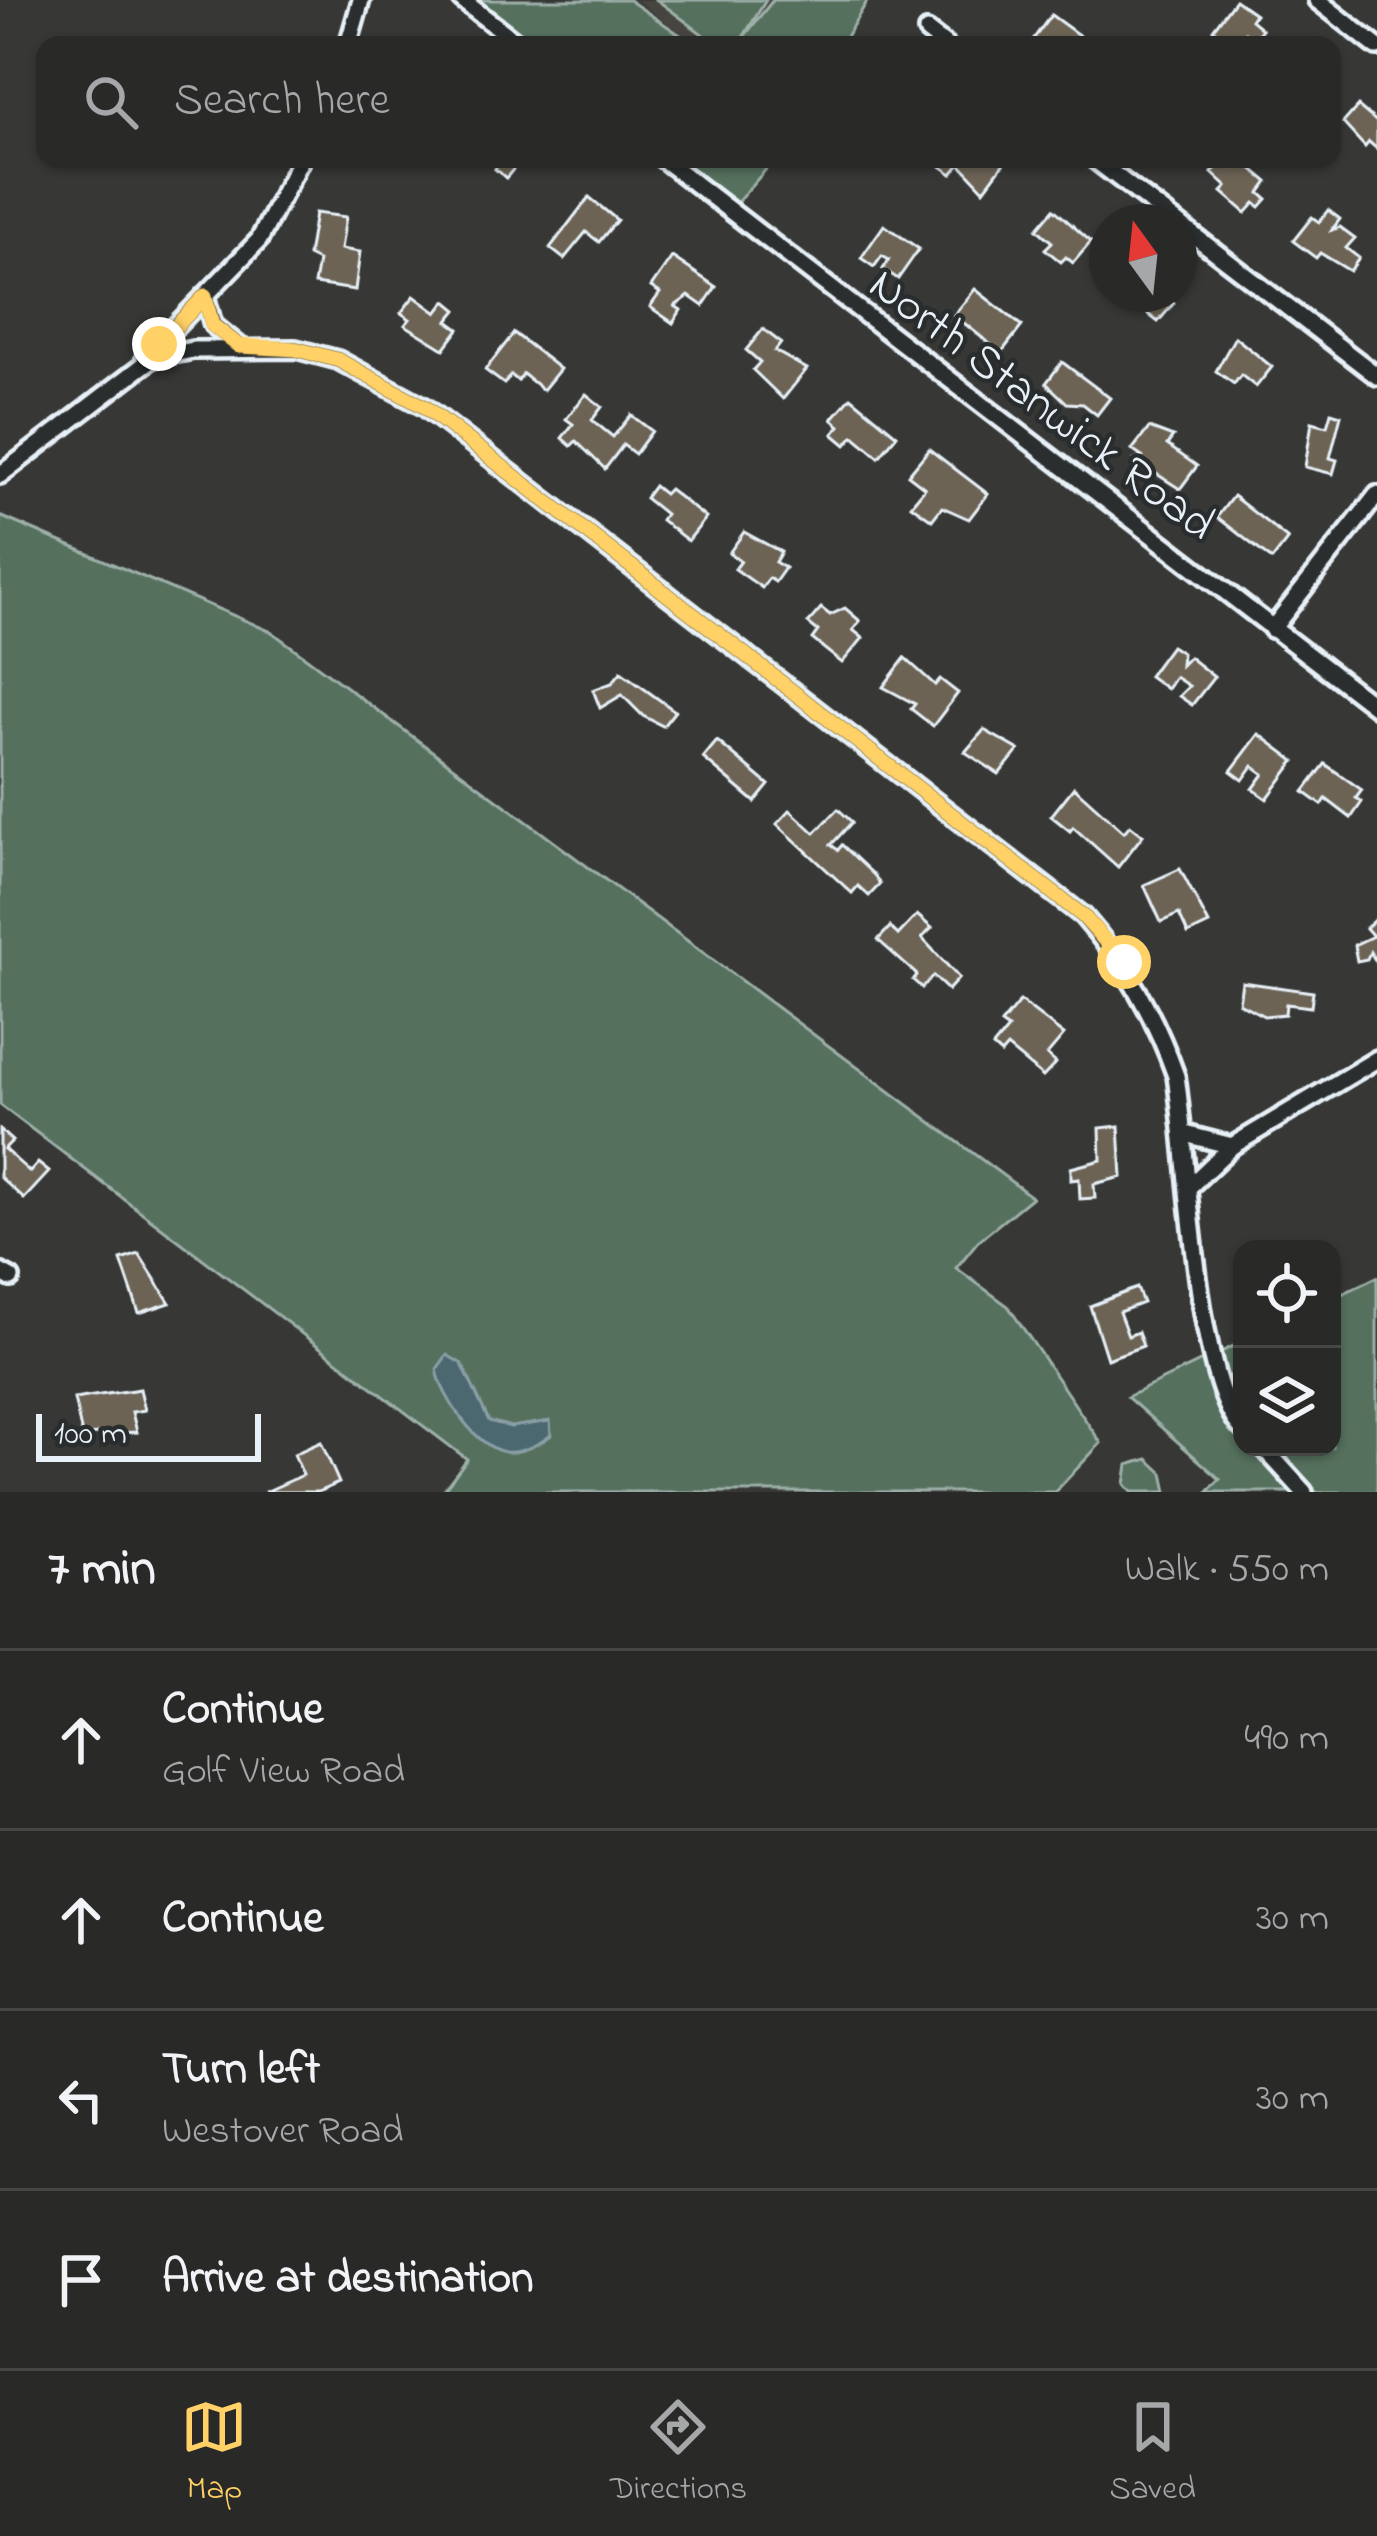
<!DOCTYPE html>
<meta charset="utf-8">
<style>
body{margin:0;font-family:"Indie Flower",sans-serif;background:#353634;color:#f1f3f6}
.controls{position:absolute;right:36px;bottom:36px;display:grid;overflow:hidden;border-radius:24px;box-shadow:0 3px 9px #0004}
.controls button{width:108px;height:108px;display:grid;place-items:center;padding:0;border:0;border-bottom:3px solid #454645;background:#292a28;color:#f1f3f6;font:60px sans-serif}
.compass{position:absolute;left:1089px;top:204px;width:108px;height:108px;border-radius:50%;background:#292a28;box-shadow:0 3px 9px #0004;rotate:345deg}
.scale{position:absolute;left:36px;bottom:30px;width:225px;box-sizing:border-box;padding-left:12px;border:6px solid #e8f1f8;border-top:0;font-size:33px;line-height:42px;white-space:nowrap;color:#e8f1f8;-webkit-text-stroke:9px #2a2d2e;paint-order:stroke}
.stop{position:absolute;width:36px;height:36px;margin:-27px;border:9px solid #ffd166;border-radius:50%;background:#fff}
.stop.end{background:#ffd166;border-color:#fff;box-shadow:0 3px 12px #0008}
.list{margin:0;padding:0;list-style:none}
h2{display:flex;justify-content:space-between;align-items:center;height:156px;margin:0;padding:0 48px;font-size:51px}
h2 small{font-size:39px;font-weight:400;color:#a5a7a8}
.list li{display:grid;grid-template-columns:78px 1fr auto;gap:36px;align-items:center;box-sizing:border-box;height:180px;padding:0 48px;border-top:3px solid #454645}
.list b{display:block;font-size:45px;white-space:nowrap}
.list p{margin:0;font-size:39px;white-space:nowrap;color:#a5a7a8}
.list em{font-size:39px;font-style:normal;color:#a5a7a8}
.icon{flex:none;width:66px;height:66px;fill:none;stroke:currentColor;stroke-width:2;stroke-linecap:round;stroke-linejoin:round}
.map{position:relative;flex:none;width:1377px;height:1492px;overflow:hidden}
.search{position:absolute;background:#292a28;box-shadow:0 3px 9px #0004;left:36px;right:36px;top:36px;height:132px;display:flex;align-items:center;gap:30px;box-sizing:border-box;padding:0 42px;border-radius:24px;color:#a5a7a8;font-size:45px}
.sheet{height:876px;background:#292a28}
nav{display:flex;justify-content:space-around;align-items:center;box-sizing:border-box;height:168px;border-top:3px solid #454645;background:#292a28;font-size:33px;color:#a5a7a8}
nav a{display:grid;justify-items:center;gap:6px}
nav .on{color:#ffd166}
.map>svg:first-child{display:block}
.built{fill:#47453f}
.green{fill:#556f5d;stroke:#9eb0aa;stroke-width:3}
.water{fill:#4b676f;stroke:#8a9ea6;stroke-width:3}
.building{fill:#6c6454;stroke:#e8f1f8;stroke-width:3}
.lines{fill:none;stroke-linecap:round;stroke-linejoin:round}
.street-casing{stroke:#e8f1f8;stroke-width:24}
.street{stroke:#2a2d2e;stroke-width:15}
.route{stroke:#ffd166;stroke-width:15}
.labels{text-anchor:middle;stroke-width:9;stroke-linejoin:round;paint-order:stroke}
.street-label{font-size:48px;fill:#e8f1f8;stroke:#2a2d2e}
</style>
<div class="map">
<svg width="1377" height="1492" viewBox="0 0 1377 1492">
<rect width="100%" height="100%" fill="#373836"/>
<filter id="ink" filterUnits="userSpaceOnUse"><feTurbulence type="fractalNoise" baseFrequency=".00833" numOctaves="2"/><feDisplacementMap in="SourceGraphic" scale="24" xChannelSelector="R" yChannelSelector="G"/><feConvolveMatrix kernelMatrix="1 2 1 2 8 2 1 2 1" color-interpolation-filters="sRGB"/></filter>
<g filter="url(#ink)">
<path class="built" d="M636 0H773L742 45H696Z"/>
<g class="green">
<path d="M469 0H629L695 45H527Z"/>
<path d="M657 0H766L742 39 773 0H868L841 45H717Z"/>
<path d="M673 159H775L734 206Z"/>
<path d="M0 516 272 632 1032 1197 978 1241 956 1268 1008 1306 1101 1443 1055 1492H442L467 1459 0 1105Z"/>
<path d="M1377 1277V1492H1207L1220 1479 1127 1397 1242 1342V1447H1332V1299Z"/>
<path d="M1148 1459 1163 1473 1167 1492H1132L1125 1484 1128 1465Z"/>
</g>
<path class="water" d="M447 1355 462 1364 489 1421 511 1427 550 1421 551 1435C540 1444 520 1454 505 1452 476 1447 441 1396 437 1369Z"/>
<g class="building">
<path d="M1235 0 1255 14 1251 20 1262 29 1254 39 1245 32 1234 45 1213 29Z"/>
<path d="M1051 15 1091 44V45H1029Z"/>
<path d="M1358 106 1377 122V149L1369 142 1365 147 1343 123Z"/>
<path d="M522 159 506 178 495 169 502 159Z"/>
<path d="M1007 159 984 190 960 164 952 174 932 160Z"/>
<path d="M1224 159 1235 168 1242 160 1268 182 1260 193 1267 199 1260 207 1255 203 1246 213 1222 192 1227 187 1212 173Z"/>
<path d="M589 197 617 220 599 242 586 232 564 259 550 248Z"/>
<path d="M1054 209 1091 242 1073 263 1066 257 1061 262 1045 249 1052 242 1037 229Z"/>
<path d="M1328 210 1340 219 1332 230 1340 227 1355 238 1346 248 1359 258 1350 271 1320 253 1316 258 1293 241 1312 217 1319 222Z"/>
<path d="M315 213 346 217 341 249 360 252 355 290 314 284 318 261 308 256Z"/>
<path d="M884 225 919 249 898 279 883 269 889 260 882 256 874 267 861 258Z"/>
<path d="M672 257 716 287 703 306 689 296 675 306 681 310 673 323 650 307 660 293 651 287Z"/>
<path d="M975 289 1022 326 1001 353 954 315Z"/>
<path d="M1120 294H1163L1174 303 1158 322 1131 301 1126 305Z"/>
<path d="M414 296 437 313 446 301 457 310 448 321 459 329 444 349 405 325 410 319 401 313Z"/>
<path d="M763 329 781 343 775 351 807 369 783 399 753 370 760 362 746 350Z"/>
<path d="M514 333 560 369 543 390 523 374 518 381 511 375 504 384 485 370Z"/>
<path d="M1235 337 1272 367 1256 387 1241 375 1234 384 1216 371Z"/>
<path d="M1062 362 1110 398 1097 415 1083 404 1067 403 1046 383Z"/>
<path d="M586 394 602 407 592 420 613 437 631 415 652 431 635 454 623 445 605 469 576 441 571 446 562 438 573 424 566 419Z"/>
<path d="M851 397 897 435 879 457 854 436 846 445 833 434 840 426 832 419Z"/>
<path d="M1331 412 1341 415 1330 458 1337 460 1333 474 1305 467 1312 422 1327 426Z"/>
<path d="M1149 428 1173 437 1167 445 1197 466 1180 489 1135 460 1142 457 1132 450Z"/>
<path d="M929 449 988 494 969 519 942 507 932 520 911 505 925 488 908 475Z"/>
<path d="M654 486 664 494 669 489 706 518 688 541 661 520 665 514 645 498Z"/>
<path d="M1233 496 1288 539 1272 560 1217 517Z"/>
<path d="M744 532 781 552 775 562 785 568 775 582 769 578 762 588 735 569 741 561 729 553Z"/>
<path d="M821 608 830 615 845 608 860 621 853 630 863 638 842 663 812 639 818 631 808 623Z"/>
<path d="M1171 646 1182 653 1181 665 1189 657 1214 677 1192 705 1179 696 1189 686 1175 677 1167 689 1149 676Z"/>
<path d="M905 658 935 685 940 679 958 693 933 726 911 709 915 704 883 687Z"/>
<path d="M621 672 675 711 663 726 643 716 622 695 600 708 593 690 612 683Z"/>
<path d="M984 730 1019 750 999 774 965 752Z"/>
<path d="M1259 734 1295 761 1267 799 1253 789 1264 774 1253 766 1243 780 1231 771Z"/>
<path d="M717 741 769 785 755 802 703 758Z"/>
<path d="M1325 764 1362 790 1356 798 1362 802 1351 818 1326 799 1322 805 1304 792Z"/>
<path d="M1074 787 1124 832 1130 825 1143 835 1118 867 1073 827 1070 831 1051 816Z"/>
<path d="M838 809 852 822 831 845 838 850 842 845 874 875 880 884 869 896 858 886 852 893 777 824 790 810 815 833Z"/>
<path d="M1180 869 1209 924 1188 934 1179 914 1161 922 1144 885Z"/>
<path d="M917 915 932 928 922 938 959 978 948 990 933 976 922 988 913 980 917 975 878 940 890 927 898 935Z"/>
<path d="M1377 917V963L1370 952 1367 959 1357 961 1354 945 1373 936 1366 928Z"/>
<path d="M1242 982 1313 992 1311 1007 1286 1004 1285 1014 1264 1016 1239 1003Z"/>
<path d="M1020 1001 1064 1035 1047 1055 1056 1063 1043 1077 1007 1047 1001 1054 993 1047 1008 1029 1001 1024Z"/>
<path d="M1119 1126 1122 1177 1094 1184 1095 1198 1080 1199 1079 1179 1071 1180V1168L1101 1160 1100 1128Z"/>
<path d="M0 1130 12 1141 4 1149 30 1172 38 1163 49 1172 24 1199 0 1177Z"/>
<path d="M139 1254 170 1303 139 1313 121 1260Z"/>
<path d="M1137 1288 1143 1303 1119 1312 1128 1336 1138 1332 1143 1346 1107 1359 1090 1306Z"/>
<path d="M140 1389 145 1410 132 1412 137 1432 82 1435 74 1399Z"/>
<path d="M321 1442 339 1483 318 1492H265L303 1475 294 1454Z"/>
</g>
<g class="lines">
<g class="street-casing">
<g id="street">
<path d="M462 0 520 45"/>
<path d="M1317 0 1377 47"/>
<path d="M927 31 945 45"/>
<path d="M348 45 361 0"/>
<path d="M663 159 1377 708"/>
<path d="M1094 159 1176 222"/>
<path d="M1179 224 1377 376"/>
<path d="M205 296 213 325 239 346"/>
<path d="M145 358 259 240 301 159"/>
<path d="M0 475 153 358 193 350 296 349 338 360 425 407 1083 916C1126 965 1154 1014 1176 1076 1187 1147 1196 1386 1242 1428"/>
<path d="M1272 629 1377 495"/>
<path d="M1185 1134 1232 1146"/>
<path d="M1191 1185 1232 1146 1377 1059"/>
<path d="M0 1272 11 1278"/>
<path d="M1263 1447 1304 1492"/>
</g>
</g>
<use href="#street" class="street"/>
</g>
</g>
<g class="lines" filter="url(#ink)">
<path class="route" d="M159 344 205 296 212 325 239 346 296 349 338 360 425 407 1083 916 1124 962"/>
</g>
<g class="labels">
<g class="street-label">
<text transform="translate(1044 402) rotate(37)" y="17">North Stanwick Road</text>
</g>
</g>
</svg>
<div class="controls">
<button><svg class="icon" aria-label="locate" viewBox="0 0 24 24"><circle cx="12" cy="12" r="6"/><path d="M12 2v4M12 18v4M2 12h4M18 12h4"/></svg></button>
<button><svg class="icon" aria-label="layers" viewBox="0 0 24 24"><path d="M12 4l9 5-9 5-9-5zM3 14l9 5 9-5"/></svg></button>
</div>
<svg class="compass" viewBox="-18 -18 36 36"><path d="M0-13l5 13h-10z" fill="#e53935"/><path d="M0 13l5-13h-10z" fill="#a5a7a8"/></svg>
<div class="scale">100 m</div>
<div class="stop" style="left:1124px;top:962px"></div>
<div class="stop end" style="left:159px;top:344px"></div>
<div class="search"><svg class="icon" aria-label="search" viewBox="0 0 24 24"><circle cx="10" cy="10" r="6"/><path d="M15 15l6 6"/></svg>Search here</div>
</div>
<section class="sheet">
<h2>7 min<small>Walk · 550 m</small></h2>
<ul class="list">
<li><svg class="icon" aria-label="ahead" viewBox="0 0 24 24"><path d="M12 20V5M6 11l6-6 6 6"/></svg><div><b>Continue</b><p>Golf View Road</p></div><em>490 m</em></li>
<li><svg class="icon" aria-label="ahead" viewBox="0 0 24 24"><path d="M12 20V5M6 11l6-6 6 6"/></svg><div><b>Continue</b></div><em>30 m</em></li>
<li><svg class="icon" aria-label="left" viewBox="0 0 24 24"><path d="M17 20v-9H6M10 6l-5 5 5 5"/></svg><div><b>Turn left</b><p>Westover Road</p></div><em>30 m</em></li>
<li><svg class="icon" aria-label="arrive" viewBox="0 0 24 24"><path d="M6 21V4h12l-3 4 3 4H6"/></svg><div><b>Arrive at destination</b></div></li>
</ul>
</section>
<nav>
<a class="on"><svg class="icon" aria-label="map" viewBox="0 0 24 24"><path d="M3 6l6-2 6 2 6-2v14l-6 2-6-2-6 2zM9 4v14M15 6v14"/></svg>Map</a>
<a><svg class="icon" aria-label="directions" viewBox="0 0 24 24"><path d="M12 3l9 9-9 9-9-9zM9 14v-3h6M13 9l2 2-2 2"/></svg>Directions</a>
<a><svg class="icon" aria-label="saved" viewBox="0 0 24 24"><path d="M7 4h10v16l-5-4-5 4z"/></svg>Saved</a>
</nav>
